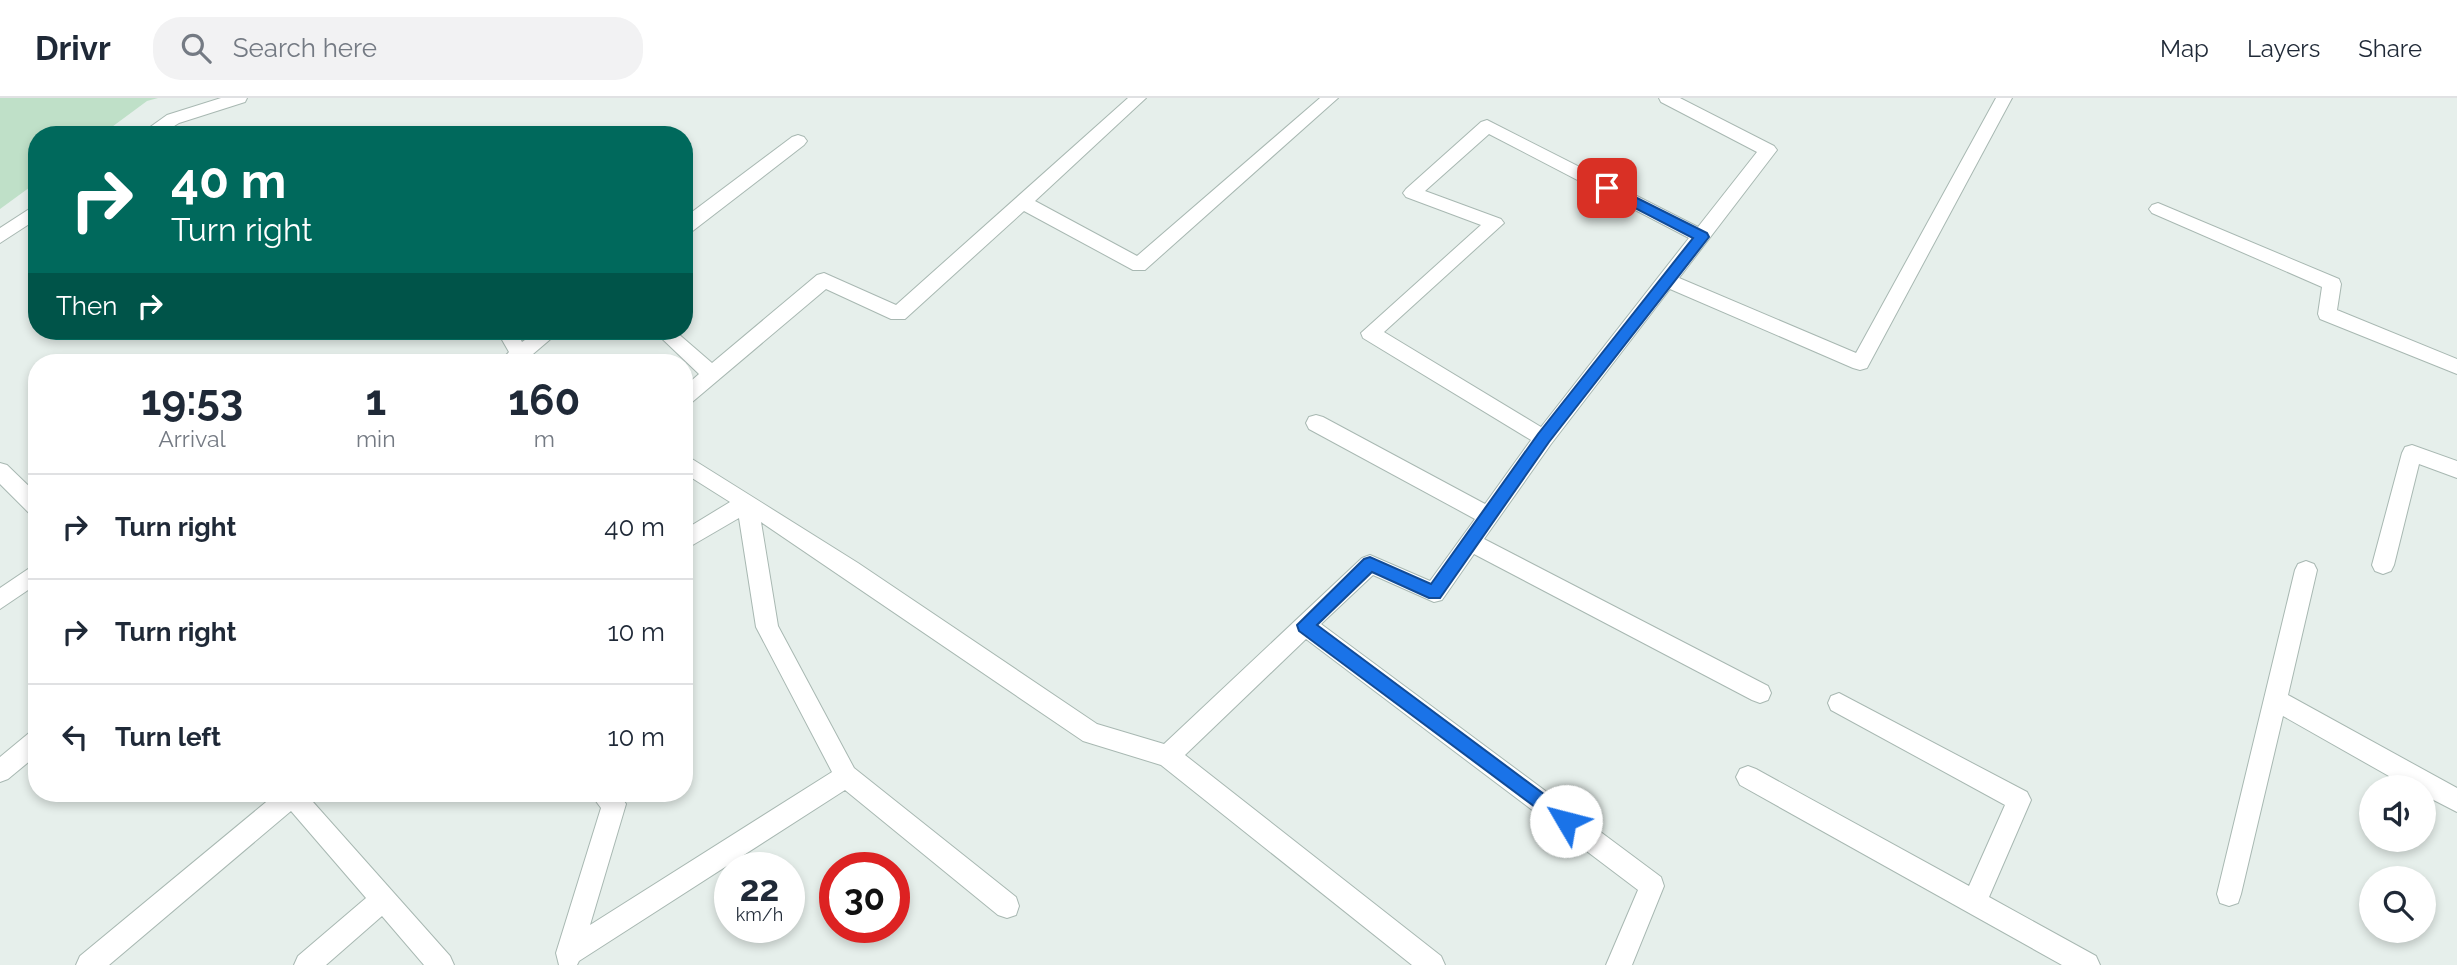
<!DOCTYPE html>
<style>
body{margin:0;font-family:Raleway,sans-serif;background:#f2f2f3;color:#1f2937;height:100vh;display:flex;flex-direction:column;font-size:26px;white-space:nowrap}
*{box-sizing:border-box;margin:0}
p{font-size:23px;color:#747a83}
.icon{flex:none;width:38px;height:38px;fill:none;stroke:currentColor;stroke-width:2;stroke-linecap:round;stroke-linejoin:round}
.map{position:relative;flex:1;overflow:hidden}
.sheet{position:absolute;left:28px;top:256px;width:665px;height:448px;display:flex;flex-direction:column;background:#fff;border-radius:28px;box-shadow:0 4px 10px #0003}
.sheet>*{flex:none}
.guide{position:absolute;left:28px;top:28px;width:665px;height:214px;border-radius:28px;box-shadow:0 4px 10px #0003;background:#00695c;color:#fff;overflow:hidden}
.fabs{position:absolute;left:2359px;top:677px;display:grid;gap:14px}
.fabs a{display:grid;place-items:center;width:77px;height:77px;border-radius:50%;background:#fff;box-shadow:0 4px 10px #0003;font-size:35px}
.speed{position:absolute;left:714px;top:754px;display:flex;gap:14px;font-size:35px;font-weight:700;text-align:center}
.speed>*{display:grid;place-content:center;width:91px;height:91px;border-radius:50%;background:#fff;box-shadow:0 4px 10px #0003;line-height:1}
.speed small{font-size:18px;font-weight:400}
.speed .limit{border:10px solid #d22;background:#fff;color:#111}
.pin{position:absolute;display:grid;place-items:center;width:60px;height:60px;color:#fff;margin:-30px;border-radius:14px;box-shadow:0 4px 10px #0006}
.me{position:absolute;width:77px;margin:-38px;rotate:307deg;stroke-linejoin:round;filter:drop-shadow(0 0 5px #0008)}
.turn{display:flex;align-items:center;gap:24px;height:147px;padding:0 28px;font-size:32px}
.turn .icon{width:91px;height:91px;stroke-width:2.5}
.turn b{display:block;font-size:49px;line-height:60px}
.then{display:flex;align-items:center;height:66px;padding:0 28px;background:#0003;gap:14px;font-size:26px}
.eta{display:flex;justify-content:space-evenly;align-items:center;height:119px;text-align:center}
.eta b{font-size:42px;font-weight:700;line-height:49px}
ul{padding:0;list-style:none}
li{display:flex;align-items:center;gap:21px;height:105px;padding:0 28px;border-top:2px solid #e0e1e3}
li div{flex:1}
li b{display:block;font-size:26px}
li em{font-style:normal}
header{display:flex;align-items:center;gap:42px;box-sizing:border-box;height:98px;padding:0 35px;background:#fff;border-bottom:2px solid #e0e1e3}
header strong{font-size:33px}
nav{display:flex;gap:38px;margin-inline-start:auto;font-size:24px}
.search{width:490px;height:63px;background:#f2f2f3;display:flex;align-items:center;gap:18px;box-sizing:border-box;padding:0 24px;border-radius:28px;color:#747a83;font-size:26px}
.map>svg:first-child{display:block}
.green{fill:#bfe0c8}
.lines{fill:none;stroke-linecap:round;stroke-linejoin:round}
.lane-casing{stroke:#a8b8b2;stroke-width:2}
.street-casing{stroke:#a8b8b2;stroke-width:2}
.lane{fill:#fff;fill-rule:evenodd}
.street{fill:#fff;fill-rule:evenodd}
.route{fill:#1a73e8;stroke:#114b97;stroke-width:2}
</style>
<header>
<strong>Drivr</strong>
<div class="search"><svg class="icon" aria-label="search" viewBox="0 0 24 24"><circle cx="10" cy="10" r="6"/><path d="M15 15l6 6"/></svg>Search here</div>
<nav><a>Map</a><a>Layers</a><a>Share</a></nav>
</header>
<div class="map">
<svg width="2457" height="867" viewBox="0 0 2457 867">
<rect width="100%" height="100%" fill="#e6efeb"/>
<!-- green -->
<path class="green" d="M0,0H158L147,3L101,37H37V84L0,111Z"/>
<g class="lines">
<!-- lane casing -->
<g class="lane-casing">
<path id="lane" d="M221,0H247L245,4L179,25L160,37H139L167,17Z
M37,106V121L0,145V130Z"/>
</g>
<!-- street casing -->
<g class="street-casing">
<path id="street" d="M1128,0H1146L1035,103L1137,158L1320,0H1338L1145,172H1133L1024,113L905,221H891L826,191L691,305L684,308V289L699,276L654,233H675L712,265L817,177L824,175L896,207Z
M1659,0H1680L1774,48L1777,52L1679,180L1856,255L1996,0H2012L1867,270L1860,272L1853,270L1670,191L1551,346L1484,441L1768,588L1771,595L1768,602L1760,605L1752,602L1474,456L1442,502L1434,504L1373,477L1321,526L1661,779L1664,788L1632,867H1606L1638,792L1306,541L1185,657L1441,858L1445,867H1412L1161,667L1083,643L761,424L778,528L854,670L1016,799L1019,808L1016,817L1007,820L998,817L845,692L579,863L577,867H559L556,855L601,710L590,695H619L626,706L590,827L832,674L756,529L739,420L684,452V432L730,404L684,375V356L858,465L1097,626L1164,646L1362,460L1370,457L1430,483L1475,421L1309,331L1306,325L1309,319L1316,317L1323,319L1485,406L1531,342L1363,240L1361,235L1481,127L1406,99L1403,95L1406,91L1481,24L1487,22L1698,129L1757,54L1661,4ZM1489,36L1689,140L1541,329L1384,234L1504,125L1501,121L1425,93Z
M798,37L804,39L807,43L804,47L690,135L684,136V120L792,39Z
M2158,105L2339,181L2341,186L2337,212L2457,261V276L2320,221L2318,216L2322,189L2152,115L2149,111L2152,107Z
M497,233H516L522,244L538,233H560L533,256L538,264H500L509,254Z
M2412,347L2457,363V380L2419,366L2394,467L2391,473L2383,476L2375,473L2372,467L2402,355L2405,349Z
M0,365L7,367L37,396V419L30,416L0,386Z
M2306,463L2314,466L2317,472L2288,597L2457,690V714L2424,697V690H2410L2283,618L2241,796L2238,805L2229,808L2220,805L2217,796L2295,472L2298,466Z
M37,465V486L0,511V490Z
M1839,595L2027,694L2031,702L1989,799L2096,858L2100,867H2062L1740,687L1736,679L1740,671L1748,668L1756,671L1969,788L2005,707L1831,612L1828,605L1831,598Z
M37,632V657L8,681L0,684V659L29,635Z
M277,695H305L450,858L454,867H424L382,818L326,867H294L298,858L366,800L291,713L109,867H76L80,858Z"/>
</g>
<!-- lane -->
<use href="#lane" class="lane"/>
<!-- street -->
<use href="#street" class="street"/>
</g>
<!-- route -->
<path class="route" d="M1607,85L1707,135L1709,139L1549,344L1440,500H1429L1372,474L1317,527L1572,717L1575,723L1572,729L1566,732L1299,533L1297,527L1364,461L1370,459L1431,486L1538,336L1693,140L1602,93V86Z"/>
</svg>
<div class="fabs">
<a><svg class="icon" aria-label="sound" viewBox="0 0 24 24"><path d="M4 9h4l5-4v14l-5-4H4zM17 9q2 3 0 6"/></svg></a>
<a><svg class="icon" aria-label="search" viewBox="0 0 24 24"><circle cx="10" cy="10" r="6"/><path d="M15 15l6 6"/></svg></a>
</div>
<div class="speed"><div>22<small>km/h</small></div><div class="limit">30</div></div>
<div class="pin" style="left:1607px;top:90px;background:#d93025"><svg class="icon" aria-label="arrive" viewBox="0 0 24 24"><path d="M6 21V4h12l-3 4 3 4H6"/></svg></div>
<svg class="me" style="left:1566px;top:723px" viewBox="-20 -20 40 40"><circle r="19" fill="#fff"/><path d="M0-13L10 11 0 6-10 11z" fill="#1a73e8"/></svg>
<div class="guide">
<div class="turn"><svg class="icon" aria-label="right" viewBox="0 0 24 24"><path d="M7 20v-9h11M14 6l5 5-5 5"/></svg><div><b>40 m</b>Turn right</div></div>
<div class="then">Then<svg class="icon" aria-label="right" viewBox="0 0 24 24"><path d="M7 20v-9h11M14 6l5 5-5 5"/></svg></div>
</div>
<section class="sheet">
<div class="eta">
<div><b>19:53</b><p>Arrival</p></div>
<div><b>1</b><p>min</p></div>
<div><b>160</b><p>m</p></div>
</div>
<ul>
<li><svg class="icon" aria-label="right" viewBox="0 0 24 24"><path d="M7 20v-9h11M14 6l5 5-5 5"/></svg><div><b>Turn right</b></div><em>40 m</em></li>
<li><svg class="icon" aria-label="right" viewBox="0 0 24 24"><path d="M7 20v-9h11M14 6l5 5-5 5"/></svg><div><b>Turn right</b></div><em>10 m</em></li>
<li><svg class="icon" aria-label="left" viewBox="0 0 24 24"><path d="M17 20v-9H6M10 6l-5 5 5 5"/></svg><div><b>Turn left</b></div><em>10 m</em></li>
</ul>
</section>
</div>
